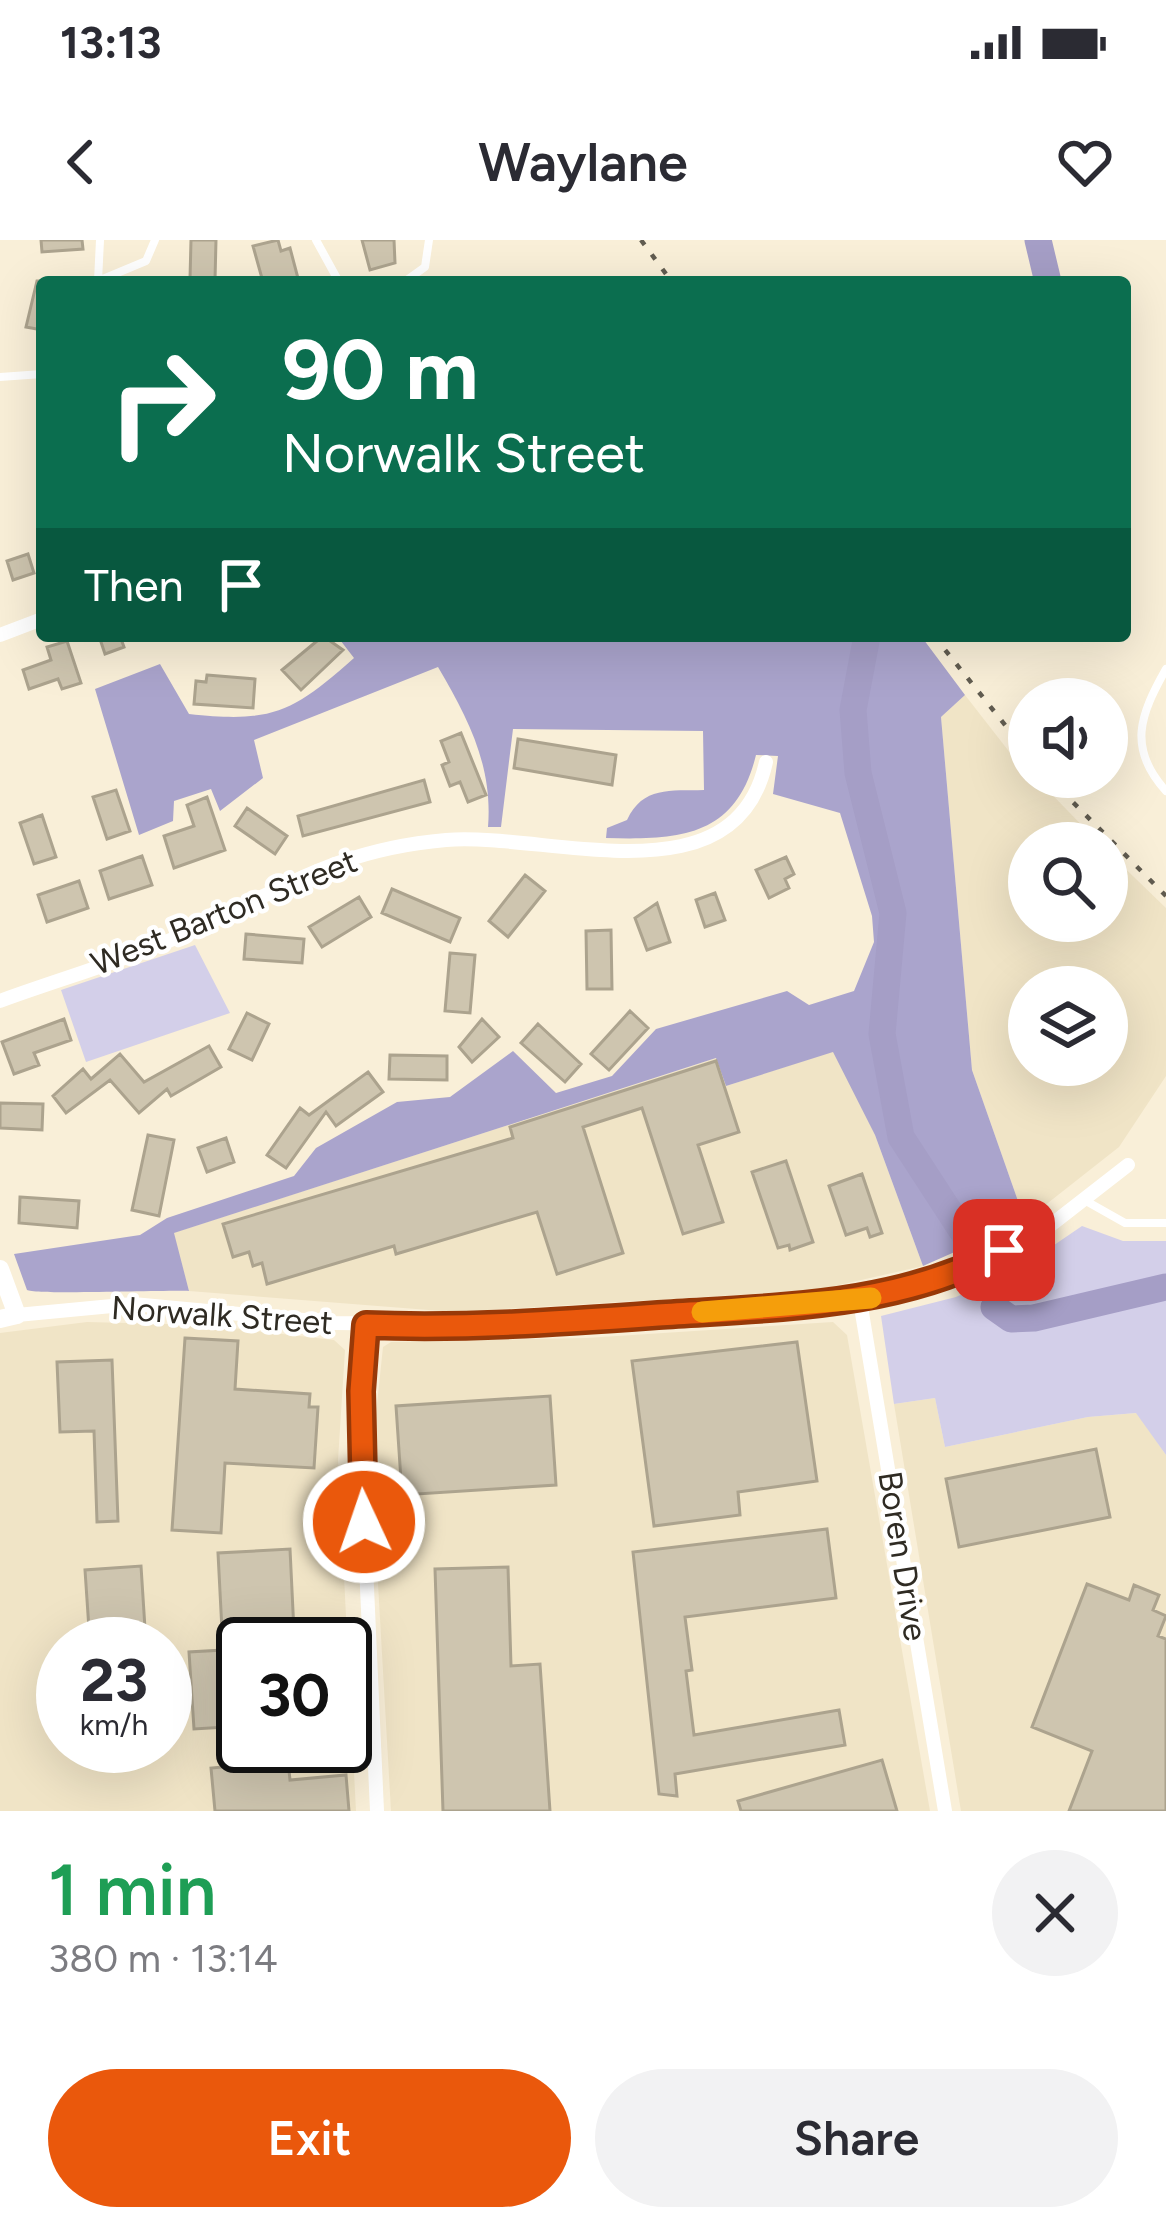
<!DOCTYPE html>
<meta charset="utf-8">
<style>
body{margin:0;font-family:Figtree,sans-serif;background:#f2f2f3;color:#2b2b33;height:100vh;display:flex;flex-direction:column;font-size:45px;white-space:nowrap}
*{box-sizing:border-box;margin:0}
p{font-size:39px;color:#7c7c81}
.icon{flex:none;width:66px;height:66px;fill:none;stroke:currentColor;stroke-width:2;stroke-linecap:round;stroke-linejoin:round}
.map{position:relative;height:1571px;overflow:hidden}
.sheet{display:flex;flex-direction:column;background:#fff;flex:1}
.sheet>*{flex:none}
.hud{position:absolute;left:36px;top:36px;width:1095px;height:366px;border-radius:12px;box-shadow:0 12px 48px #0002;background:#0b6e4f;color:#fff;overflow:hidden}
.buttons{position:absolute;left:1008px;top:438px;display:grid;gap:24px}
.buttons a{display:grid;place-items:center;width:120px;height:120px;border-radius:50%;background:#fff;box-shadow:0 12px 48px #0002;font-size:60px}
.speed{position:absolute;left:36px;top:1377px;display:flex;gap:24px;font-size:60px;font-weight:700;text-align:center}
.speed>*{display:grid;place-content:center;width:156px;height:156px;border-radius:50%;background:#fff;box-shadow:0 12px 48px #0002;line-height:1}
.speed small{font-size:30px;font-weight:400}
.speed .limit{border:6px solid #111;border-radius:18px;background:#fff;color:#111}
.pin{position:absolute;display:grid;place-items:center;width:102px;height:102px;color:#fff;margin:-51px;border-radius:24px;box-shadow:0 6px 18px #0006}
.me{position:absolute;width:132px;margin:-66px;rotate:357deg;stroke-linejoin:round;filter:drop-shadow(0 0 9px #0008)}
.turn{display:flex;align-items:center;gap:42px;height:252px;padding:0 48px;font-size:54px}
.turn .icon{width:156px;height:156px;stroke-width:2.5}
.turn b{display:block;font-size:84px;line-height:102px}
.then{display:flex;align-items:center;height:114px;padding:0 48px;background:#0003;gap:24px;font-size:45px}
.round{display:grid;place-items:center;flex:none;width:126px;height:126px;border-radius:63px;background:#f2f2f3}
.overview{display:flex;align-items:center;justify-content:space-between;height:204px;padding:0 48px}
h1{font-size:72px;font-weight:600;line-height:90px;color:#1e9e55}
.cta{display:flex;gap:24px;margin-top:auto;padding:24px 48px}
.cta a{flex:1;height:138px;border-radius:72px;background:#ea580c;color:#fff;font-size:48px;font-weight:600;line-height:138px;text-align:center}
.cta a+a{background:#f2f2f3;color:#2b2b33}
.status{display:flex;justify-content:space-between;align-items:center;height:84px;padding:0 60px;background:#fff;direction:ltr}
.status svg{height:33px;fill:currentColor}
header{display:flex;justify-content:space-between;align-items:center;height:156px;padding:0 48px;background:#fff;font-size:54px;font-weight:600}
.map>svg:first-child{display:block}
.built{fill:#f0e4c6;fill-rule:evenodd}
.green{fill:#d3cfe9}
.forest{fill:#aaa4cc}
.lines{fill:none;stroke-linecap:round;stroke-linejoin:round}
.river{stroke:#a59ec6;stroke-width:27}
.building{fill:#cec5af;stroke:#aca38e;stroke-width:3}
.service{stroke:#fff;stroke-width:8}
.minor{stroke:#fff;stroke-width:14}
.tertiary{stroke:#fff;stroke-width:18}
.rail{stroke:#615c50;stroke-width:4.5;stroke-dasharray:6 12;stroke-linecap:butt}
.route-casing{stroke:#983908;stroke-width:30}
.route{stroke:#ea580c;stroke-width:21}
.slow{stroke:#f59e0b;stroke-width:21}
.labels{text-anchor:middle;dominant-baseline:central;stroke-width:9;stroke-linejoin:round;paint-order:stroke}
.street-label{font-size:33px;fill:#2f2b23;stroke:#fff}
</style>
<div class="status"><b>13:13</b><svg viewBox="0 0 49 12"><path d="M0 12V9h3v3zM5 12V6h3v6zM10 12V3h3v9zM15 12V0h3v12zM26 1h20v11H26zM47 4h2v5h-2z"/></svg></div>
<header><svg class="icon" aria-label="back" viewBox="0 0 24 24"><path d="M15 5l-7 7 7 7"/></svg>Waylane<svg class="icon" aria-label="heart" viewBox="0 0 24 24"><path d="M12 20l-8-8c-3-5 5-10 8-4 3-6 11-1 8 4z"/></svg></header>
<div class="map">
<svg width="1166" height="1571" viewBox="0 0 1166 1571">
<rect width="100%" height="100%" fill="#f9efd8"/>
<!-- built -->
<path class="built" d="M965,455L1029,537H1035L1099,603H1029V681H1107V611L1166,668V836L1119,907L1025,981L972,830L941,477ZM1029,747H1107V825H1029Z
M834,811L875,895L923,1026L817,1050L454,1072L189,1051L173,993L717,818L726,846Z
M87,1082L206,1085L334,1100L345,1110L338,1220L356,1571H0V1093ZM63,1404H165V1506H63ZM243,1404H345V1506H243Z
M833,1082L847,1095L930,1571H391L371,1221L383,1107L391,1102L586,1098Z
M935,1158L945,1207L1088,1177L1137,1173L1166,1215V1571H961L894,1164Z"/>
<!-- green -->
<path class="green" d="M195,705L230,773L86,822L61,750Z
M1082,986L1123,1001H1166V1215L1136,1173L1088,1177L945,1207L935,1158L894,1164L881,1076L956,1057L1019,1029Z"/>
<!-- forest -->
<path class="forest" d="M337,396H921L965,455L941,477L972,830L1025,981L923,1026L875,895L833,812L726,846L716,818L174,993L189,1051C164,1050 36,1055 27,1050L14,1014L140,995L167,978L294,936L316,908L397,862L450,857L513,811L556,853L612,836L656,789L787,751L809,765L854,751L874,702L872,676L840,573L773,554L778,516L756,515C736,597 680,600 606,598L607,588L627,580C643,546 670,551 704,550L703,491L513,489L501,587H488C493,526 468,478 438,427L254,500L263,538L220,571L211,549L174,561L173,581L139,595L95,449L160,424L189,474C272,483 292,473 354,418Z"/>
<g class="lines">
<!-- river -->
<path class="river" d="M1038,0L1048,42
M867,396L853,470L858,533L893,673L882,794L901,897L966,997
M994,1067L1011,1079L1034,1078L1166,1047"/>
</g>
<!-- building -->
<path class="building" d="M41,0H82L83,9L42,12Z
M191,0H216L215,40L190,39Z
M278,0L281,11L290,8L299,42H263L253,6Z
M362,0H394L395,23L370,30Z
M37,41H42V90L26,87Z
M28,314L34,333L13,340L7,321Z
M99,396H120L124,407L105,414Z
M323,396L343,410L301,450L282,430Z
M67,401L81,443L62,449L58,439L29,449L23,430L51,420L47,407Z
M207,435L255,439L253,468L194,464L196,441L206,442Z
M461,493L486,555L468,562L460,542L450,546L442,525L449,522L441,501Z
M518,499L616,515L612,545L514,528Z
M424,540L430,562L303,596L298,576Z
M116,550L130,591L107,599L93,557Z
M207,557L225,610L174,628L164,596L194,586L187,565Z
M247,568L287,596L275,614L235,586Z
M42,575L56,617L34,624L20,583Z
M142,616L152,645L109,659L100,631Z
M786,617L794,634L785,639L789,648L769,658L756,630Z
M525,635L545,651L508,697L489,681Z
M79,641L88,668L47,682L38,655Z
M392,649L460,678L450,702L382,673Z
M715,653L725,680L705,687L696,660Z
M359,657L371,677L322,707L309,687Z
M657,663L670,702L647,710L635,678Z
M611,690L612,749H587L586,691Z
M246,694L304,699L302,723L244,719Z
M450,713L475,715L470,773L445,771Z
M630,771L648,788L609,830L591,814Z
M247,773L269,784L252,820L229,809Z
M64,779L71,800L34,813L39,825L14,834L2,802Z
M482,779L499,797L472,822L459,807Z
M538,784L581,824L565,842L521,803Z
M209,806L221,827L171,856L167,849L139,873L110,840L66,873L53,856L83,829L91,839L120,814L144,842Z
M390,815L447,816V840L389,839Z
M716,821L739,892L698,905L723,982L683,994L642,868L583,887L623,1013L557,1034L537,972L396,1014L394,1006L267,1044L262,1023L253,1026L249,1012L233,1017L223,984L513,898L510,887Z
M368,832L383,852L336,886L326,872L286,928L267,915L300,868L309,875Z
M0,863L43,864L42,890L0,888Z
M148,895L174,900L159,976L132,970Z
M226,898L234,922L207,932L198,908Z
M786,921L813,1002L790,1010L789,1005L778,1008L752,932Z
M862,934L882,993L870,997L867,988L846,995L829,946Z
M20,957L79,961L77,988L19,983Z
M185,1098L238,1101L235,1149L310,1154L309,1167H318L314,1228L225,1223L221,1293L172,1290Z
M797,1102L817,1241L738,1252L740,1275L654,1286L632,1121Z
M112,1120L118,1281L97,1282L94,1191L60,1192L57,1122Z
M550,1156L556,1245L402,1255L396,1166Z
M1096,1209L1110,1277L959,1307L946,1239Z
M827,1289L836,1358L685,1377L692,1430L686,1431L694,1495L839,1470L845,1505L675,1534L677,1556L659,1554L633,1312Z
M290,1309L294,1392L243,1394V1486L194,1489L189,1412L223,1410L218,1313Z
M141,1326L146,1404H90L85,1330Z
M508,1327L511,1426L540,1424L550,1571H443L435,1329Z
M1087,1344L1129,1360L1134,1345L1159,1355L1153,1370L1166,1376L1158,1396L1166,1399V1571H1069L1092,1511L1032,1487Z
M882,1520L897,1571H741L738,1561Z
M288,1521L290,1540L346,1535L349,1571H215L211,1528Z"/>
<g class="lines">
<!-- service -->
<path class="service" d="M316,0L339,42
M98,41L146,21L155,0
M98,41L100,0
M404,42L425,27L429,0
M0,137L42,134
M1166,429C1140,475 1127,508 1166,551
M1086,961L1125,983H1166"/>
<!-- minor -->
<path class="minor" d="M0,395L42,379
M0,761C57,740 117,723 173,699C274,656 328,610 446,600C550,592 735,663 766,522
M860,1061L945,1571
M17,1075L133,1064L335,1083L513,1085L860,1061L977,1025L1047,988L1128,925
M366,1085L361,1213L377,1571"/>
<!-- tertiary -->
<path class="tertiary" d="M0,1029L17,1075L0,1079"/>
<!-- rail -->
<path class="rail" d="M641,0L672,42
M934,396L1029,515
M1048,537L1166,656"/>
</g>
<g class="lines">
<!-- route casing -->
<g class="route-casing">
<path id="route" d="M364,1282L361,1151L366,1085C463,1089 561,1082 658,1075C777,1067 896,1068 1004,1010"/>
</g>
<!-- route -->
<use href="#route" class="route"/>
<!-- slow -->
<path class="slow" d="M702,1072L871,1058"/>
</g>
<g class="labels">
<!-- street labels -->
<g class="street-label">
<text transform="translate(224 672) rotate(-22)">West Barton Street</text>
<text transform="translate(222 1075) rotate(4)">Norwalk Street</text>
<text transform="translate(903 1316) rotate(81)">Boren Drive</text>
</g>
</g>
</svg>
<div class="buttons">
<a><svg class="icon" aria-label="sound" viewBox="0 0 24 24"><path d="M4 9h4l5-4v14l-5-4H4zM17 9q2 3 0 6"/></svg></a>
<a><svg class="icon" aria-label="search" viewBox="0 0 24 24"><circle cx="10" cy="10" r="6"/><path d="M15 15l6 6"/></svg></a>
<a><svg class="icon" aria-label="layers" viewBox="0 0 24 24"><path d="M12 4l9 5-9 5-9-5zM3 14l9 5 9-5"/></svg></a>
</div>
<div class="speed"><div>23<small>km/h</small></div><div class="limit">30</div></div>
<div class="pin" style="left:1004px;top:1010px;background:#d93025"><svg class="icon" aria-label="arrive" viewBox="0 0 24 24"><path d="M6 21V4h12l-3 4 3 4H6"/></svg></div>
<svg class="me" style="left:364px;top:1282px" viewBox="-20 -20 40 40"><circle r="17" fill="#ea580c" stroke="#fff" stroke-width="3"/><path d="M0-11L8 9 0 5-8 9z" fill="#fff"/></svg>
<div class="hud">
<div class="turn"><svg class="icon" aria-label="right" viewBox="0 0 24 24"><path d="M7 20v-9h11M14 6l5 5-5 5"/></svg><div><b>90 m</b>Norwalk Street</div></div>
<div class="then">Then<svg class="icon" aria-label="arrive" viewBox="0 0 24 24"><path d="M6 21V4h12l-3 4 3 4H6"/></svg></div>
</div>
</div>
<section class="sheet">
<div class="overview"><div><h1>1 min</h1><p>380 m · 13:14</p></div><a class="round"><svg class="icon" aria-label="close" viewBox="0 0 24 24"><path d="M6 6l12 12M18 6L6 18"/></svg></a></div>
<div class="cta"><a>Exit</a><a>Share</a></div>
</section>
